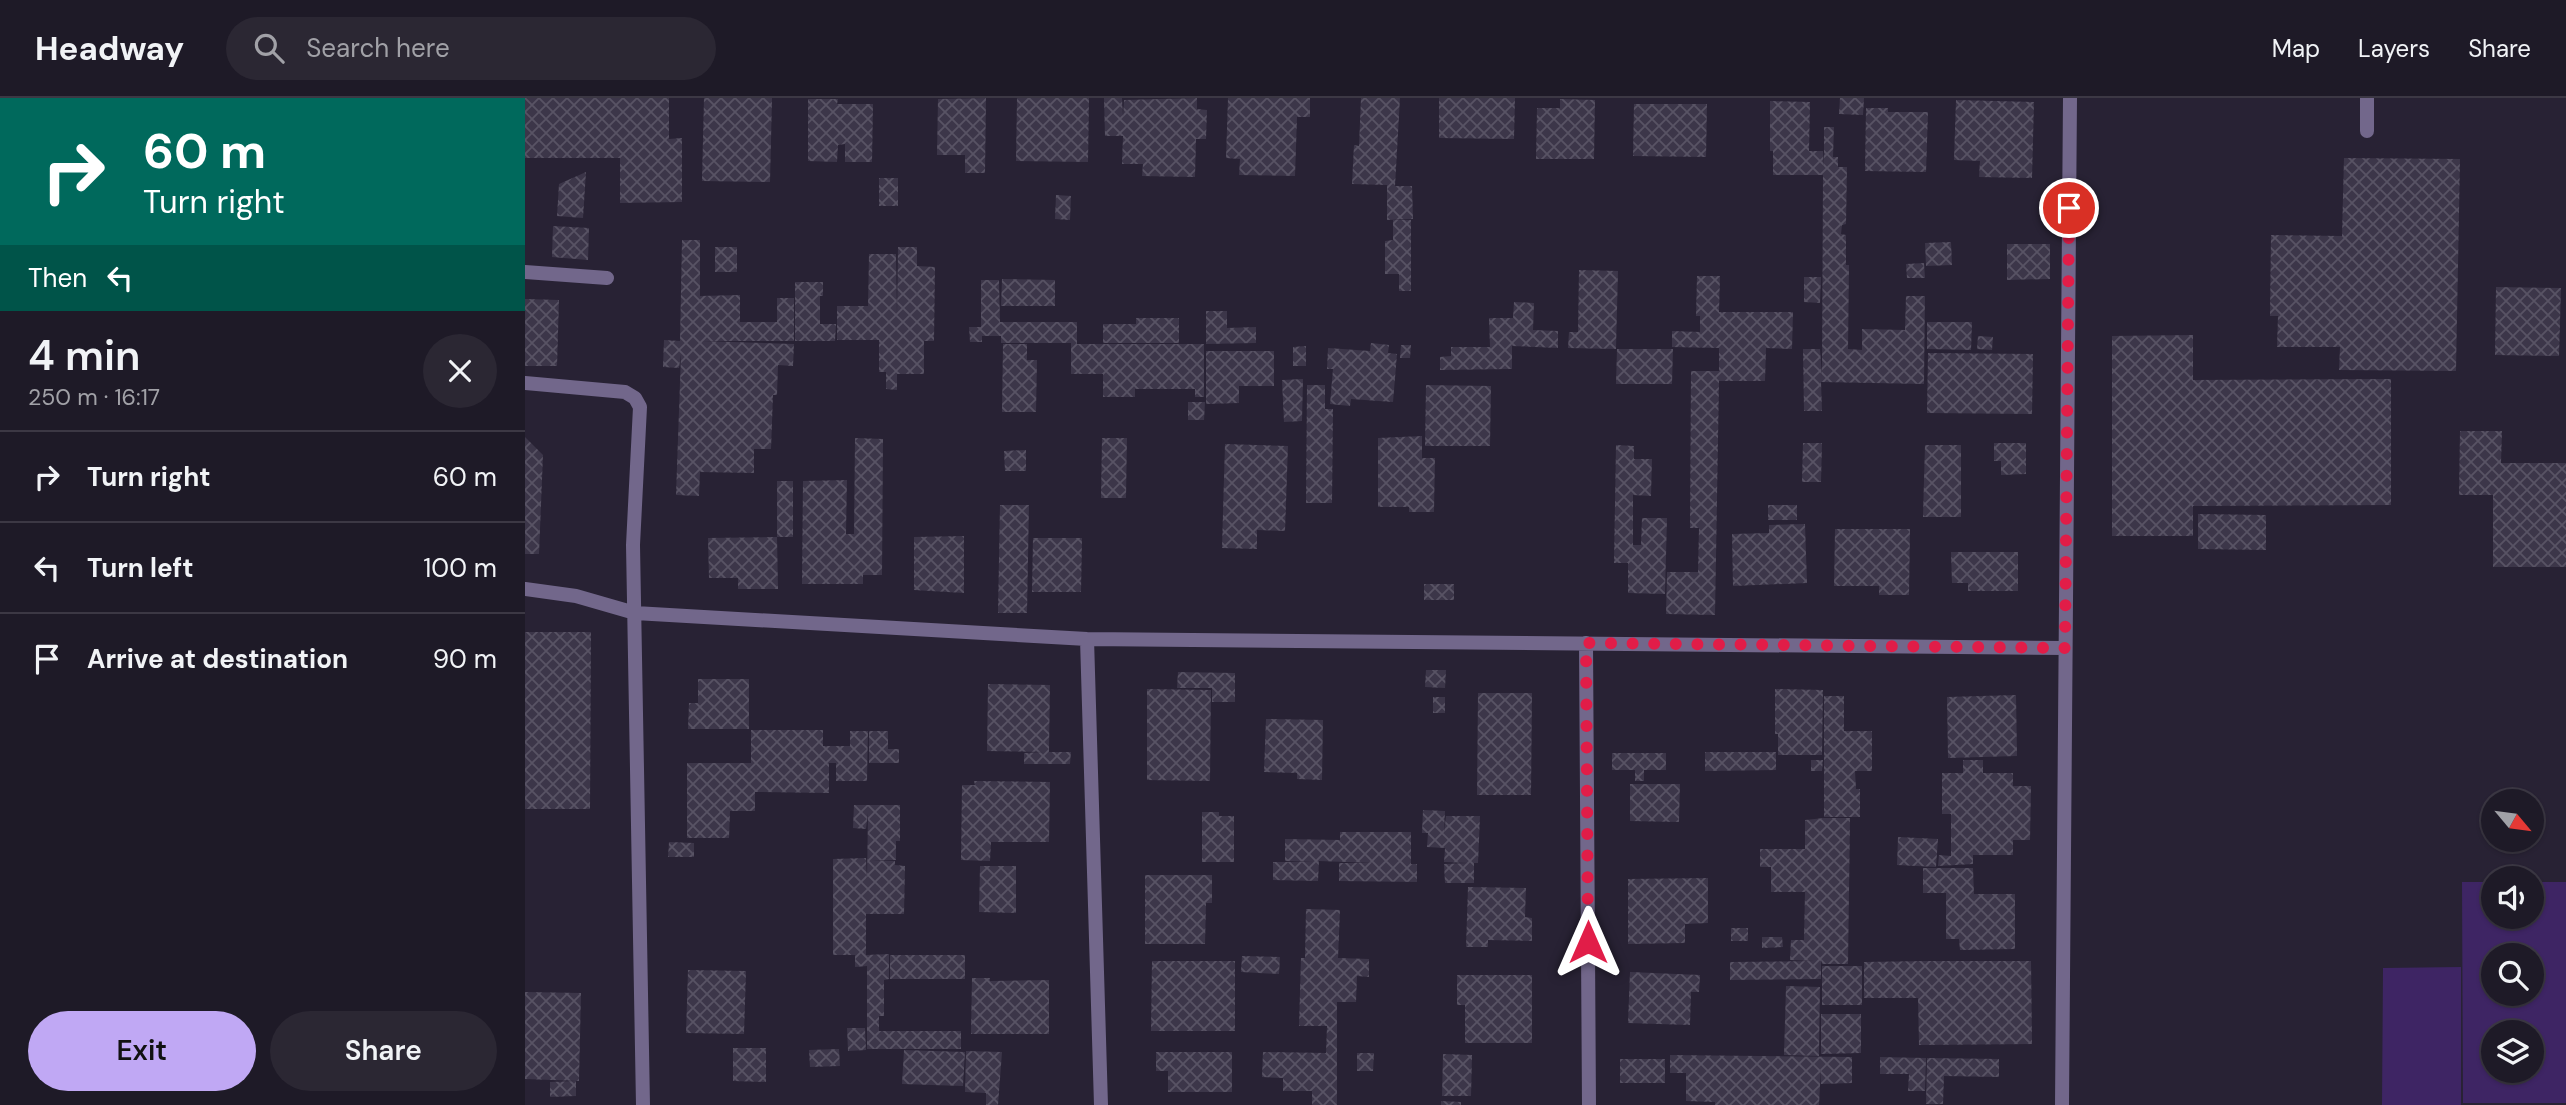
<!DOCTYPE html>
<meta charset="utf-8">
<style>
body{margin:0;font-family:"DM Sans",sans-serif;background:#2b2733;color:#f1f3f6;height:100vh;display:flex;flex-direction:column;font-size:26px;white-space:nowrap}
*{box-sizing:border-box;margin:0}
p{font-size:23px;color:#a1a1a7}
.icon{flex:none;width:38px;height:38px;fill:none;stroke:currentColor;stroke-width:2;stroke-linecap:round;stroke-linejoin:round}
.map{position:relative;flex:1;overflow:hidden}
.sheet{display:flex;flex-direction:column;background:#1e1a27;width:525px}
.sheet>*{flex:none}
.banner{background:#00695c;color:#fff;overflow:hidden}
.needle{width:46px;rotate:119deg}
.fabs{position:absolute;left:1956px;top:691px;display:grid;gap:14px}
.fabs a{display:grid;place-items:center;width:63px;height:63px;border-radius:50%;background:#1e1a27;box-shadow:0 2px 5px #0004,0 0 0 2px #3c3844;font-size:35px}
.pin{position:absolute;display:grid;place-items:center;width:60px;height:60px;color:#fff;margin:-30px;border:4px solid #fff;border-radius:50%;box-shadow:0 2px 7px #0007}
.me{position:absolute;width:77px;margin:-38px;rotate:0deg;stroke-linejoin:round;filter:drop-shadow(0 0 5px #0008)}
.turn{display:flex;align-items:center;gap:24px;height:147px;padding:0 28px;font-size:32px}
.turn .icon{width:91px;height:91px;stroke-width:2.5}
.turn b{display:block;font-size:49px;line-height:60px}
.then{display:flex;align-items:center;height:66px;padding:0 28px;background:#0003;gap:14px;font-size:26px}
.round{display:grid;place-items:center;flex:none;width:74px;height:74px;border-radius:37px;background:#2b2733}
.headline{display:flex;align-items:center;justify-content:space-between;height:119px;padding:0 28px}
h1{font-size:42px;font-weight:600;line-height:52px}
.button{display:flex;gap:14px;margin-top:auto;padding:14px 28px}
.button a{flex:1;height:80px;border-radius:42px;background:#c0a8f4;color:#111;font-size:28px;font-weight:600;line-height:80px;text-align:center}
.button a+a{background:#2b2733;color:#f1f3f6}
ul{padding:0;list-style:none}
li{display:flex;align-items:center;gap:21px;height:91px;padding:0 28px;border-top:2px solid #3c3844}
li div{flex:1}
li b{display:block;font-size:26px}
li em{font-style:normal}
header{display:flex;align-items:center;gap:42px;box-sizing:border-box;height:98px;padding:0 35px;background:#1e1a27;border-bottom:2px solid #3c3844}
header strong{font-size:33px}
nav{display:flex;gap:38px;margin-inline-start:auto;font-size:24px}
.search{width:490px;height:63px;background:#2b2733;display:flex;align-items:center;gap:18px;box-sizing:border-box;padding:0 24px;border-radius:38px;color:#a1a1a7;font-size:26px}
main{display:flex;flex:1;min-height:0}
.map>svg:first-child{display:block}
.pitch{fill:#3e2564;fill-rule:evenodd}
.building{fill:url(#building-cross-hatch)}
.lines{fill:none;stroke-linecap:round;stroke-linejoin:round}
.service{stroke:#72678b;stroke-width:14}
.minor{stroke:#72678b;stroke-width:14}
.route{stroke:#e11d48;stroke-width:12;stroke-dasharray:0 21.6}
</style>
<header>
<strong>Headway</strong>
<div class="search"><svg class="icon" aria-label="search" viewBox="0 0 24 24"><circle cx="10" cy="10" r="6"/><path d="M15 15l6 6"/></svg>Search here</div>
<nav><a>Map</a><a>Layers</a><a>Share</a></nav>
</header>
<main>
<section class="sheet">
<div class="banner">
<div class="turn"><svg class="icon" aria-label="right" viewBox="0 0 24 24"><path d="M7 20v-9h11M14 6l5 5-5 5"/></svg><div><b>60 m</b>Turn right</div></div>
<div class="then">Then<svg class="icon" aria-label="left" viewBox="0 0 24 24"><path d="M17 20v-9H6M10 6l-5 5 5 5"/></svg></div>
</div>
<div class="headline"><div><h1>4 min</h1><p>250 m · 16:17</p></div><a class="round"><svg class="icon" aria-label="close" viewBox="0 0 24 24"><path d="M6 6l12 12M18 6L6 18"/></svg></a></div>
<ul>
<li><svg class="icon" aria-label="right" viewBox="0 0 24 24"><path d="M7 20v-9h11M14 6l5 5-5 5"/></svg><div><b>Turn right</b></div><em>60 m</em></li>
<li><svg class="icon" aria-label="left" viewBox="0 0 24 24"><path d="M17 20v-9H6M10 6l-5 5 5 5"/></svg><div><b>Turn left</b></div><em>100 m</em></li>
<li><svg class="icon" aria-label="arrive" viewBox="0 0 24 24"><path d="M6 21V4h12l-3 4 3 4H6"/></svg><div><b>Arrive at destination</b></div><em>90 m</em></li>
</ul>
<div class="button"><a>Exit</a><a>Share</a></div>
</section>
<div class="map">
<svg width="2041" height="1007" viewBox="0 0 2041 1007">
<defs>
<pattern id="building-cross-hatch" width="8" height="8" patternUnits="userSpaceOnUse" patternTransform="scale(1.75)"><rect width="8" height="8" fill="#3c3649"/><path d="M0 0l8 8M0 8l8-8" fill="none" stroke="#585364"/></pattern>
</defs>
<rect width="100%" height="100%" fill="#282234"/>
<!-- pitch -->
<path class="pitch" d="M1937,784H1969V819H2007V784H2041V1005H1938ZM1969,858H2007V896H1969ZM1969,934H2007V973H1969Z
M1936,869V1007H1857L1858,870Z"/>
<!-- building -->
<path class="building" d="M0,0H144V41L157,40V104L95,105V60H0Z
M179,0H247L245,84L177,83Z
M461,0L460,75H440V57H412L413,1Z
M492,0H564L563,64L491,63Z
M579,0H597L598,19L599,2L672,0V11L682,12L681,41H671L670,79L617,78L618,66H597L598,38H580Z
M703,0H785V19H772L770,78L714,77L715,61L701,60Z
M836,0H875L870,88H887L888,121L862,122V87L827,86L829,47L834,48Z
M914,0H990L989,41L914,40Z
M1315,0H1339L1338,17L1314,16Z
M283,1H313L312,6H348L347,64H320V46L313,47L312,64L283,63Z
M1035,1L1070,2L1069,61H1011L1012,10H1035Z
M1431,2L1509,4L1507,80L1454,79L1455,63L1429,62Z
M1245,3L1285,4L1284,53H1298L1299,69V29H1309L1308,59H1313V69H1322L1321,126L1317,127L1316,136L1321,137V167H1324L1323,251L1337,252V231L1380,232L1381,198H1400L1399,286L1296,284L1297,313H1279L1278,251H1295L1297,278L1298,77H1248V53H1245Z
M1109,6H1182L1181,59L1108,58Z
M1341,10H1363V14H1403L1401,74L1340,73Z
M1819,60L1935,61L1931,273L1814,272L1815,249H1752L1753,218H1745L1746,137L1817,138Z
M61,74L58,120L32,118L34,86Z
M354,80H373V108H354Z
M531,97L546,98L545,122L530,121Z
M868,122H886V193H874V176H860V143L868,142Z
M28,128L64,130L63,162L27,159Z
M157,142H175V198L215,197V224H252V200H269V243H176L269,246L268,268L253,267L252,297H248L246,351H229V375L175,374L174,398L151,397L156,256L154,270L138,269L139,242L155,243Z
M1426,144L1427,167L1401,168L1400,145Z
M1482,146H1525V181L1482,182Z
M190,149H212V174H190Z
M373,149H392V168L410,169L409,243H399V276H372V292L361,291V274H354V242H312V208H343L344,156H371L372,218Z
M1399,165L1400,180H1382L1381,166Z
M1054,172L1093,173L1091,251L1043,250L1044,234H1053Z
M1172,178H1195L1194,214H1268L1267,251L1241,250L1240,283H1194L1190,517L1141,516L1142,474H1173L1174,430H1165L1166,273H1194V250L1147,249V233L1175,234V218H1171Z
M1279,179H1296L1295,205L1279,204Z
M477,181L530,182V208H476Z
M456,182H474L475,224H552V246H679V299H670V291H610V299H578V276H546V245H476V238H457V244H445L444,229H456Z
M270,184H298V198H295V226H311L310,243H270Z
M1971,189L2036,190L2034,258L1970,257Z
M0,201L34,202L32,268H0Z
M989,204L1009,205L1008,232L1033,233V250L987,248V271L915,272V259L926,258V249H965L964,220H988Z
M681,213H702V230L731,229V245L681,246Z
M611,220H654V245H578V226H611Z
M1402,224H1447L1446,252L1402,251Z
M1668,237V282L1866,281V407L1668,408V438H1587V238Z
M1453,238L1468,239L1467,252L1452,251Z
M846,245L864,247L863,255L872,256L868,304L826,301L825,308L805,306L808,271H802L803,250L845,253Z
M478,246H502V262H512L511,314H477Z
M876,247H886L885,260H875Z
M781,248V268H768V249Z
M1092,251H1148L1147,286H1091Z
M681,253H749V288H714V305L681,306Z
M1403,255L1508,256L1507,316L1402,315Z
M778,281L777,323L759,324L757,282Z
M782,287H800V311H808L807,405H781Z
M901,287L966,288L965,348H900Z
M663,304H680L679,322H663Z
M1935,333H1977L1976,365H2041V469H1968V397H1934Z
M897,338V360H910L909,414H884V409H853V340Z
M0,339L18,357L14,456H0Z
M330,340L358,341L357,477H338V486H277L278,383L322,382L321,436H329Z
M577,340H602L601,400H576Z
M1278,345H1297L1296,384H1277Z
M1469,345H1501V376L1476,377V363H1469Z
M700,346L763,348L760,433L732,432V451L697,450Z
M1091,347L1109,348V361H1127L1126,398L1108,397V447H1116L1117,420H1142L1140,496L1103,495V465H1089Z
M1400,347H1436V419H1398Z
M501,352V373H480L479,353Z
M252,383H268V439H252Z
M475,407H504L502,515H473Z
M1243,407H1272V422H1243Z
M1673,416L1741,417V452L1673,451Z
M1280,426L1282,485L1208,488L1207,436L1244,435V427Z
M1310,431H1385L1384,497H1354V488H1309Z
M439,438V495L389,492V439Z
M252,439L253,491H213V480H184L183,440Z
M508,440H557L556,494H507Z
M1426,454H1493V493H1443V485H1427Z
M899,486H929V502H899Z
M0,534H66L65,711H0Z
M901,572H921L920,590L900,589Z
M653,574L710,575V604H687V590H652Z
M173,581H224V631H163L164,605H173Z
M463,586L525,587L524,654H546L545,666H499V655L519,654L462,653Z
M622,591L686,592L685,683L622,682Z
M1250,591L1298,592L1297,657H1253V636H1250Z
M953,595H1007L1006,697H952Z
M1491,597L1492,658L1423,660L1422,599Z
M1299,598H1319V633H1347V673H1330L1331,691H1335V719H1299Z
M908,599H920V615H908Z
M741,621L798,622L797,682L772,681V675L739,674Z
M226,632H298V648H325V633H343L342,683H311V665H304V695L230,694V713H205L204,740H162V665H226Z
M344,633H363V651H374V665H344Z
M1180,654H1251V672L1180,673Z
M1087,655H1141V672H1119V683H1110V672H1087Z
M1286,662H1298L1297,673H1286Z
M1438,662H1458V675H1488V688H1506L1505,742H1488V757H1448V766L1413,768L1414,757L1426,758V716H1417V675H1438Z
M449,683L525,684L524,744H466L465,763L436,762L437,687H450Z
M1105,686H1155L1154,724L1105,723Z
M329,707H375V743H371V762H346L370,763V767L380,768L379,816H341V857L364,856V881L359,882V918H354V933H436V951H342V868L330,869V857H308V761L341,760L342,782L343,715L341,731L328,730Z
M898,712L920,713L919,735L921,718H955L953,765H949V785H920L919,766L944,765L919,764L920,750L902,749L903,735H897Z
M677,714H694V718H709V764H677Z
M1299,720H1325L1323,866H1297L1296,862V881L1205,882V864L1290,863L1265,862L1266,842H1279L1280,794H1246V769H1235V751H1280V722Z
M815,734H886V766H892V784L814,783V765H849L794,763L793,783L748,782V764H789L760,763V741L815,742Z
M1373,739L1413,741L1411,769L1372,767Z
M144,744L169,745V759H143Z
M455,768H491V815L454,814Z
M1398,770H1448L1449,796H1490V851L1435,852L1434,841H1421V795H1398Z
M620,777H687V805H681L680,846H620Z
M1183,780V825L1160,826V845L1103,846V781Z
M943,789L1001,790L1000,819L1007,820V843L963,842V849H941Z
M781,811L815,812L813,860L844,861V879L832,878L831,904H812V1007H787V993H758V980L737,979L738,954L801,955L802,928H774L776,860H780Z
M1206,830H1223V843H1206Z
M1237,839H1257L1258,849L1237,850Z
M365,857H440V881H365Z
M717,858L755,859L754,876L716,874Z
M627,863H710V933H626Z
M1401,863H1506L1507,946L1394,947L1393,900H1339V864Z
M1297,868H1337V907H1297Z
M163,872L221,873L219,936L161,935Z
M1105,874L1175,877L1174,894H1166L1165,927L1103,925Z
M932,877H1007V945H940V907H932Z
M447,880H465V883L524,882V936H446Z
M1261,888L1295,889L1294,958L1259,957Z
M0,894L56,895L54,983L0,981Z
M1296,916H1336V955L1296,956Z
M322,930H340L341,952L323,953Z
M208,950H241V984L208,983Z
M314,951L315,968L285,969L284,952Z
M379,952L440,954L438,988L377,986Z
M441,953L477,954L473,1007H461V995L440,994Z
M631,954H707V994H643V973H631Z
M832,955H849L848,973H832Z
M918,956L947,957L946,998H917Z
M1145,957L1327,959V985L1296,986V970L1294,1007H1190V1004L1161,1003V975H1145Z
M1355,959L1401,960L1400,993H1383L1384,976H1355Z
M1402,960L1474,961V979L1419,978L1418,1006H1401Z
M1095,961H1140V985H1095Z
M51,983V998L25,999V984Z
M916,1003L936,1004V1007H916Z"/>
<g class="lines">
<!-- service -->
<path class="service" d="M1842,33V0
M0,174L82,180"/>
<!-- minor -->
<path class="minor" d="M0,285L100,294L110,300L115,309L108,447L118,1007
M0,491L51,498L110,515L562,541L1540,550
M562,541L576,1007
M1061,545L1064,1007
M1537,1007L1545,0"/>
</g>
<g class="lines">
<!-- route -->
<path class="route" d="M1063,844L1061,545L1540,550L1544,110"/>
</g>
</svg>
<div class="fabs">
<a><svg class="needle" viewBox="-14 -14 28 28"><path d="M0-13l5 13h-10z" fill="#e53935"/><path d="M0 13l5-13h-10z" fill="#a1a1a7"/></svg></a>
<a><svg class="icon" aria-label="sound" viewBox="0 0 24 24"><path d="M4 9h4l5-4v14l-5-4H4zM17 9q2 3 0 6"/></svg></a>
<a><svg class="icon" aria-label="search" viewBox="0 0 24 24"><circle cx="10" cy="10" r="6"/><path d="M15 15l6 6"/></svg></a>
<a><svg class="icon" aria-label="layers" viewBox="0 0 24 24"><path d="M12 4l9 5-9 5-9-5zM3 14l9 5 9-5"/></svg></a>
</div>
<div class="pin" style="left:1544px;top:110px;background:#d93025"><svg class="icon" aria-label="arrive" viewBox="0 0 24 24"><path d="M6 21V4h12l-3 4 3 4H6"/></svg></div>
<svg class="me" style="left:1063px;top:844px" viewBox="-20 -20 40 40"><path d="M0-17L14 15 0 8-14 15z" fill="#e11d48" stroke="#fff" stroke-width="4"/></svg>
</div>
</main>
